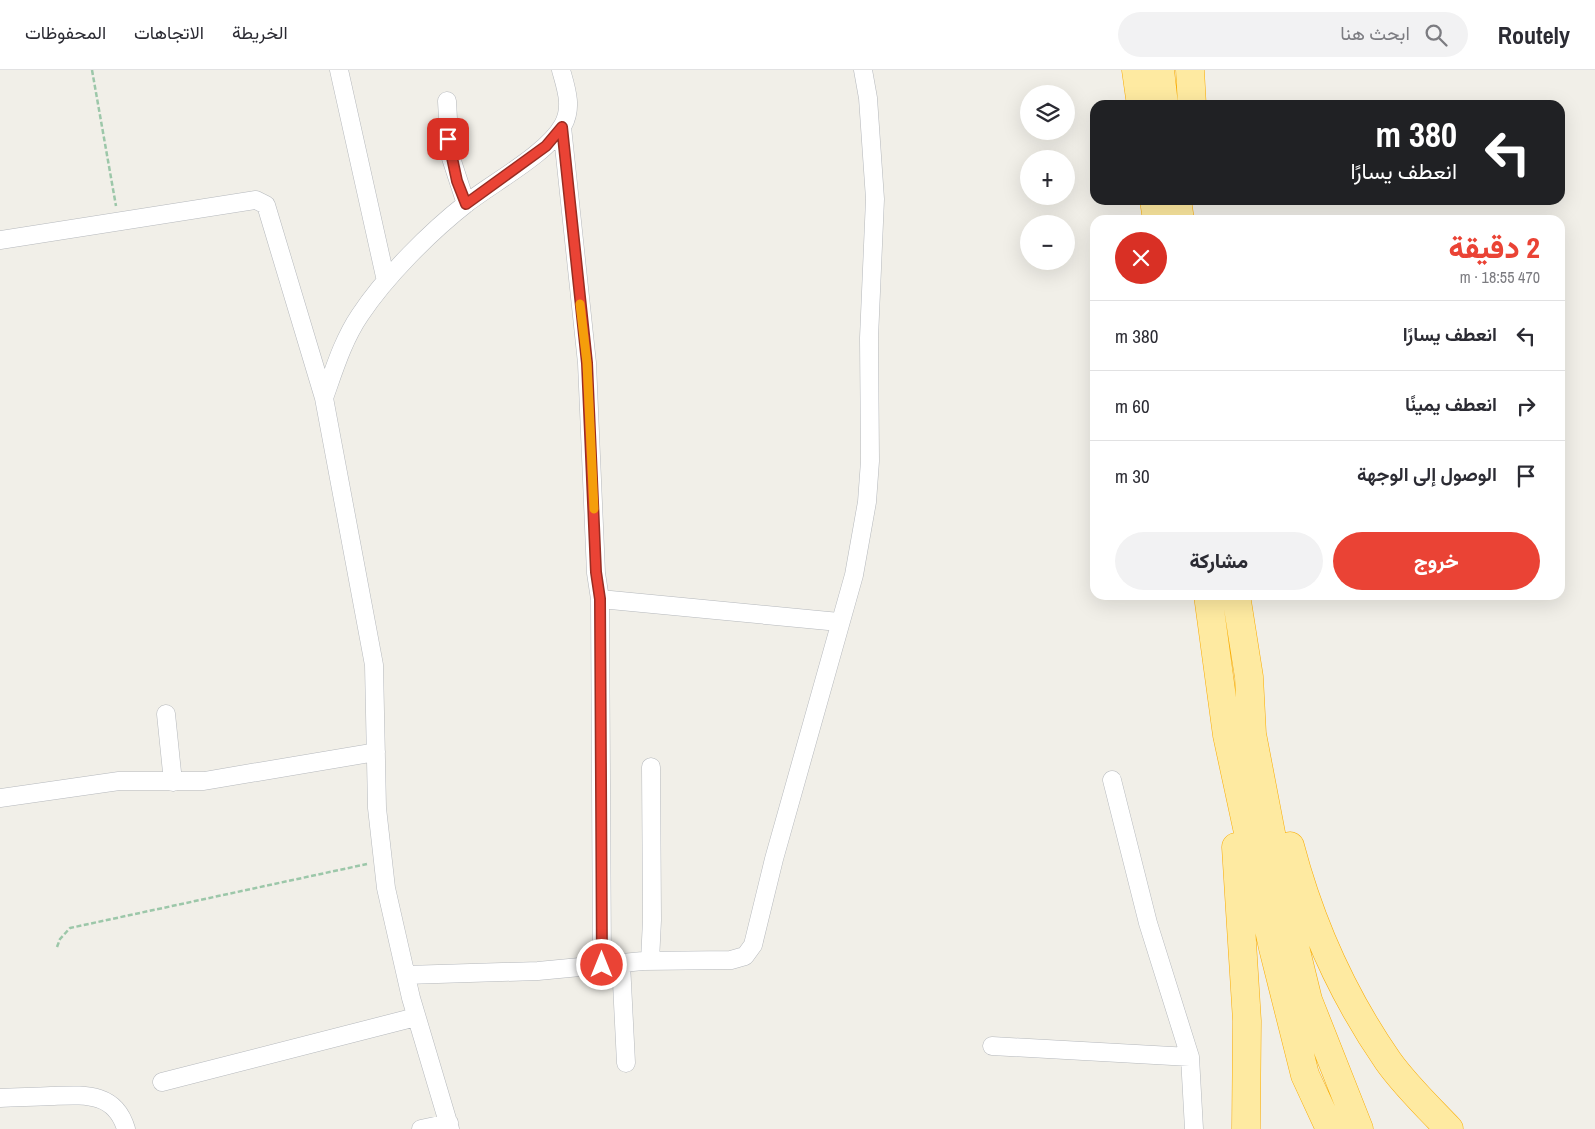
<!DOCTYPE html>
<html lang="ar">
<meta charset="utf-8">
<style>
body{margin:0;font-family:"Archivo Narrow",Vazirmatn,sans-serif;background:#f2f2f3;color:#2b2b33;direction:rtl;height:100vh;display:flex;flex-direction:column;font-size:19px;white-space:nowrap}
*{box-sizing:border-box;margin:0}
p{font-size:16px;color:#7c7c81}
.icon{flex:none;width:28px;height:28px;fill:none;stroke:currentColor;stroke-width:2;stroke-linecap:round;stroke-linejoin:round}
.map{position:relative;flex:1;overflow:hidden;direction:ltr}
.panel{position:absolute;left:1090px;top:145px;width:475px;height:385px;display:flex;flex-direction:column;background:#fff;border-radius:15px;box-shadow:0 5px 20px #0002;direction:rtl}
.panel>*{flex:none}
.guide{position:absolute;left:1090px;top:30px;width:475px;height:105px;border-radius:15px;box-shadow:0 5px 20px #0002;direction:rtl;background:#202124;color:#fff;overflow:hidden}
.buttons{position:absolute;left:1020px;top:15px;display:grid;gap:10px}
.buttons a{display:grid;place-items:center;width:55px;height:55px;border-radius:50%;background:#fff;box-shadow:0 5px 20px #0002;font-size:25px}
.pin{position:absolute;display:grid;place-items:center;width:42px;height:42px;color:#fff;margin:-21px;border-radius:10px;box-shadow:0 2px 8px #0006}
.me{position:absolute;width:55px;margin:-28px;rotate:0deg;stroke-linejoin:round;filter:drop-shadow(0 0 4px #0008)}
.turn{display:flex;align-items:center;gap:18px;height:105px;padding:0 25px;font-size:22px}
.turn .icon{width:65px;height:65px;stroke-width:2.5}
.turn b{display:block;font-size:35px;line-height:42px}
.round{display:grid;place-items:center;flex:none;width:52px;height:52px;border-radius:26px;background:#f2f2f3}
.head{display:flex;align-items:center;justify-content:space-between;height:85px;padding:0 25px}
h1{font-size:30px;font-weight:800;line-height:38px;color:#ea4335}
.primary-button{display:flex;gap:10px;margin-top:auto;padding:10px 25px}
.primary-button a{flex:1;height:58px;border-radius:30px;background:#ea4335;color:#fff;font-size:20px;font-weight:800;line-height:58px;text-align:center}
.primary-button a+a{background:#f2f2f3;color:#2b2b33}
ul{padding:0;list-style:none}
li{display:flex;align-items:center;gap:15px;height:70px;padding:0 25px;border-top:1px solid #e1e1e2}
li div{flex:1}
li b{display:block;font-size:19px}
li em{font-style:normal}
header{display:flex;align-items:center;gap:30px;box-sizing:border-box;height:70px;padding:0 25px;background:#fff;border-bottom:1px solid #e1e1e2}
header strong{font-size:24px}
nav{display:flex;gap:28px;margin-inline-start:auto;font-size:18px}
.search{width:350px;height:45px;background:#f2f2f3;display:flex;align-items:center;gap:12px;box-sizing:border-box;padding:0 18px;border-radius:28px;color:#7c7c81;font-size:19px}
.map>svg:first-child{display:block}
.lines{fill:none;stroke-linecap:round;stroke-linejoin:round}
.minor-casing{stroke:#b5b8bc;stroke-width:19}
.trunk-casing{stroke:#f9ab00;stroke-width:29}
.path{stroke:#9cc7a9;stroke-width:2.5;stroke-dasharray:5 2.5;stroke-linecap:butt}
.minor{stroke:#fff;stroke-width:18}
.trunk{stroke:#feeaa1;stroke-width:28}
.route-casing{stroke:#982c22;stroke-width:12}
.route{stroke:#ea4335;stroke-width:9}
.slow{stroke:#f59e0b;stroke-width:9}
</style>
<header>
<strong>Routely</strong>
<div class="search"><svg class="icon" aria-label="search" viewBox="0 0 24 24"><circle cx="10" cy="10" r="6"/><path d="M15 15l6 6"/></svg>ابحث هنا</div>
<nav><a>الخريطة</a><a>الاتجاهات</a><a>المحفوظات</a></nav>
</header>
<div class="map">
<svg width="1595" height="1059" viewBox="0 0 1595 1059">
<rect width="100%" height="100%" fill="#f1efe8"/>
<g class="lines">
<!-- minor casing -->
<g class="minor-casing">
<path id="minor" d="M339,0L386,211
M447,31L450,85L466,134
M562,57L587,293L596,503L600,529L839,552
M0,170L256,130L266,135L324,328L374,595L377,738L386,818L411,928L450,1059
M324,328C334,300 343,270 360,245C386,206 430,162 467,133C494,112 548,83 563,55C573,37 566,18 561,0
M600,529L602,895
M166,644L173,712
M1112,710L1148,853L1190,987L1194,1059
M0,728L119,711H204L376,682
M650,891L652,850L651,697
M621,893L626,993
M406,905L538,901L643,891L731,890L745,886L753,875L774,789L854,505L867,432L870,391L869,268L875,129L868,28L863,0
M992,976L1190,987
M162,1012L416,947
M0,1028C17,1027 34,1027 51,1026C83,1025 115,1021 126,1059
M421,1059L449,1053"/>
</g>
<!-- trunk casing -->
<g class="trunk-casing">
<path id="trunk" d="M1136,0L1141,35
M1160,0L1164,35
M1190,0L1192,35
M1154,130L1157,150
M1177,130L1180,150
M1208,525L1227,665L1273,878L1305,1005L1330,1059
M1236,525L1249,607L1252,664L1285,836L1308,930L1359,1059
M1290,776C1310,852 1343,926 1388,991C1405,1015 1428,1037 1449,1059
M1236,777L1247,951L1246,1059"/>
</g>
<!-- path -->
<path class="path" d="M92,0L116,136
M57,877L60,869L70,858L367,794"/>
<!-- minor -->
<use href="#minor" class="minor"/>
<!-- trunk -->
<use href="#trunk" class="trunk"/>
</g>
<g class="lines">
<!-- route casing -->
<g class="route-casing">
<path id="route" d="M448,69L457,111L466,134L546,76L562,57L587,293L596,502L600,529L602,895"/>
</g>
<!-- route -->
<use href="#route" class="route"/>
<!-- slow -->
<path class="slow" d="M580,234L587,293L594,439"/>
</g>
</svg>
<div class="buttons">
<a><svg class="icon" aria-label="layers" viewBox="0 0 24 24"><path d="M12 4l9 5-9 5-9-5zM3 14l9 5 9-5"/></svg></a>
<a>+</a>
<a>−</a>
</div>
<div class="pin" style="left:448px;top:69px;background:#d93025"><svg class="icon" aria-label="arrive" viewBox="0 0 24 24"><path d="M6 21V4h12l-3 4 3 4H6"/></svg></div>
<svg class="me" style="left:602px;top:895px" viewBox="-20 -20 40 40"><circle r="17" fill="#ea4335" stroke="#fff" stroke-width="3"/><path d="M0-11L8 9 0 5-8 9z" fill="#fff"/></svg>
<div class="guide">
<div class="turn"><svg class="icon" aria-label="left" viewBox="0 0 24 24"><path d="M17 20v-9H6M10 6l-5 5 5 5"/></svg><div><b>380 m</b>انعطف يسارًا</div></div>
</div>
<section class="panel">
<div class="head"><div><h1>2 دقيقة</h1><p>470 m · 18:55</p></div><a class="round" style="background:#d93025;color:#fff"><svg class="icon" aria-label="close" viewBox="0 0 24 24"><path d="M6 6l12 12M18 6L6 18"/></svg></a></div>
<ul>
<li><svg class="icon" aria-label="left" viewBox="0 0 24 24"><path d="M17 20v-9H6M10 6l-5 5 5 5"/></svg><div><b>انعطف يسارًا</b></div><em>380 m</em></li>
<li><svg class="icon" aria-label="right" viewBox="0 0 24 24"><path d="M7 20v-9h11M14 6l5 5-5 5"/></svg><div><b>انعطف يمينًا</b></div><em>60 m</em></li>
<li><svg class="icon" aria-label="arrive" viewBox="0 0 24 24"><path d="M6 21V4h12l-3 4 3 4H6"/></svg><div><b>الوصول إلى الوجهة</b></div><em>30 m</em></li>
</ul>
<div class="primary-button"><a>خروج</a><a>مشاركة</a></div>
</section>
</div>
